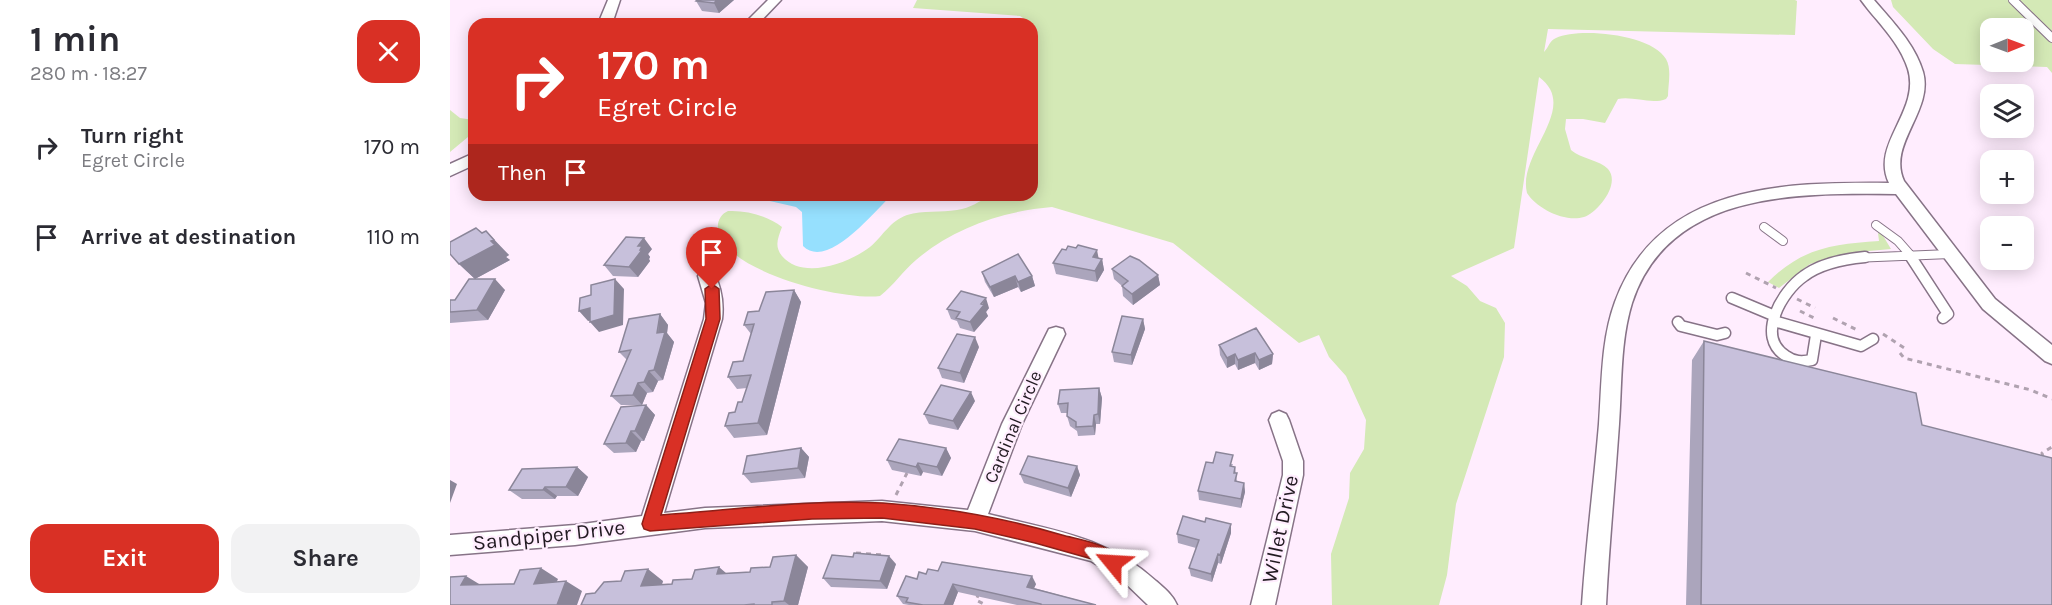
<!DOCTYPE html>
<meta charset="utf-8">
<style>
body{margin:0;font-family:Karla,sans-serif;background:#f2f2f3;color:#2b2b33;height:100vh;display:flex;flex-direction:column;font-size:22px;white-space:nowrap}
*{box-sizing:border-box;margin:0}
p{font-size:20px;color:#7c7c81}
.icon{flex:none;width:33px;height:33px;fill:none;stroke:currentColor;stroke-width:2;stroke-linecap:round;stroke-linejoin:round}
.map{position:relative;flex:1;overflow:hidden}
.details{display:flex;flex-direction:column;background:#fff;width:450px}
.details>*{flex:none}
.banner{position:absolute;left:18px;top:18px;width:570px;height:183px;border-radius:18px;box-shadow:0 3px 15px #0003;background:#d93025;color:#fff;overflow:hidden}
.needle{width:39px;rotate:89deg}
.controls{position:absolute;left:1530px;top:18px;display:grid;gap:12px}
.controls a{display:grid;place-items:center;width:54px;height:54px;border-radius:12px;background:#fff;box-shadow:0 3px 15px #0003;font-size:30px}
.pin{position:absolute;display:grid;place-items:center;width:51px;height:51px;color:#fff;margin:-62px -26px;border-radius:50% 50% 50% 0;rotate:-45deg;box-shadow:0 0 6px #0007}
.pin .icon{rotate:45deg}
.me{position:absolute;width:66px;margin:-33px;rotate:297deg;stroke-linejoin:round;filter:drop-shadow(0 0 4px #0008)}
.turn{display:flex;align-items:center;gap:21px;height:126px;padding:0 30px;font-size:27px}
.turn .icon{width:78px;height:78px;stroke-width:2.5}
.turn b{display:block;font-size:42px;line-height:51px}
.then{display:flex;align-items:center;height:57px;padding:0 30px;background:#0003;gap:12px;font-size:22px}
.round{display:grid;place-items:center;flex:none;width:63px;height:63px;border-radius:18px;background:#f2f2f3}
.headline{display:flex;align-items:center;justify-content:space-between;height:102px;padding:0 30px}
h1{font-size:36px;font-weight:700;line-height:45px}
.button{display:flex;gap:12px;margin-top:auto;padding:12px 30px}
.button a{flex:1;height:69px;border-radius:18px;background:#d93025;color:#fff;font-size:24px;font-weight:700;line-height:69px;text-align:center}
.button a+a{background:#f2f2f3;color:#2b2b33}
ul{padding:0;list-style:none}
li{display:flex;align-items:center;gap:18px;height:90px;padding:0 30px}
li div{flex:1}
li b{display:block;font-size:22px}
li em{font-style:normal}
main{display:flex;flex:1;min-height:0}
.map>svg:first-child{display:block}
.green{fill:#d4e9b6;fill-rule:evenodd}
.water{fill:#96e0fe}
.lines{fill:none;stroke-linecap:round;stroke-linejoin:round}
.lane-far1-casing{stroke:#877387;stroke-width:10}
.lane-casing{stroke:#877387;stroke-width:13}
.street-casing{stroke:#877387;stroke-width:3}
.path{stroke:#b0a2b0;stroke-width:3;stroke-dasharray:5 5;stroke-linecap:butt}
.lane-far1{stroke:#fff;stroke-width:8}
.lane{stroke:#fff;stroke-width:10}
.street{fill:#fff;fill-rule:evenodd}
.wall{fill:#aba5bc}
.shaded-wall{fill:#8b8699}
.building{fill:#c7c0db;stroke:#8b8699;stroke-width:1.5}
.route{fill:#d93025;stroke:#8d1f18;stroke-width:1.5}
.labels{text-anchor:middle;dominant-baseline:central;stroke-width:4.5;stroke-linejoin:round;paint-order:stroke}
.street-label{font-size:18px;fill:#211a21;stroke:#ffedfe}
.near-street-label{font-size:21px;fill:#211a21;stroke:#ffedfe}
</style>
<main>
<section class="details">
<div class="headline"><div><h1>1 min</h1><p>280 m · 18:27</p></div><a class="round" style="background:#d93025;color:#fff"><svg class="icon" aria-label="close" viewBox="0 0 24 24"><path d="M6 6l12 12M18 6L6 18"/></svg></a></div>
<ul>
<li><svg class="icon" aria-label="right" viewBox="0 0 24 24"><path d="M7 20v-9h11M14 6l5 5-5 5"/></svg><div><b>Turn right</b><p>Egret Circle</p></div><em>170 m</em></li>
<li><svg class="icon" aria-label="arrive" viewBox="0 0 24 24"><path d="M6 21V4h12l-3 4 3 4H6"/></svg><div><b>Arrive at destination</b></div><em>110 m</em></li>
</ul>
<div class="button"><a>Exit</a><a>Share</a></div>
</section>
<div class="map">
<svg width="1602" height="605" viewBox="0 0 1602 605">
<rect width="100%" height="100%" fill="#ffedfe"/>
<!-- green -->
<path class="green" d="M467,0H1345L1347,1L1345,35L1098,29L1094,52C1099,47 1099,41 1106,38C1129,27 1202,34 1216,59C1222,69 1218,85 1218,96L1216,99C1201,105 1184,96 1168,99L1155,123L1133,119H1116L1115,129L1121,150C1131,159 1150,160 1158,169C1171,184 1148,212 1134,217C1115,223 1086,208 1077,193C1067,153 1131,108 1089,77L1064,248L1001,276L1017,286L1030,301L1046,308L1055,323L1054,357L1006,504L997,575L989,605H882L881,554L899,498L900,473L914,449L916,420L896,376L879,357L869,335L849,343L723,243L602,207C553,211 503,228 466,260C453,271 444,285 430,296C394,301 273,272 268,229C267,221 271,214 278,211C297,210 318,216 332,227C328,238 324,246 332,256C352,280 398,264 420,247C433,236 440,221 457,215C473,210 491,213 507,210C521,208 529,201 541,196C552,192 570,195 582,195V46L586,31L582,24L570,16L463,8Z
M1441,0H1602V73L1597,67L1505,64L1483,49L1443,7ZM1540,28H1574V62H1540Z
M0,110L10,118L24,120V132L0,152Z
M1428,233L1432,234L1441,249L1408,252L1360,264L1329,288L1318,282C1352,248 1383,244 1429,241Z"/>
<!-- water -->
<path class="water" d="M293,195H442C425,210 378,271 353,246L352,212L346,207Z"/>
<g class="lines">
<!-- lane-far1 casing -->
<g class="lane-far1-casing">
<path id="lane-far1" d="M1563,0L1602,38
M1426,225L1448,241L1463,258
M1314,227L1333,241
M1403,258L1500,254"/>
</g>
<!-- lane casing -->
<g class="lane-casing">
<path id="lane" d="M1461,257L1498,314L1493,318
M1282,298L1325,316
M1324,321L1411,346L1423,339
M1228,322L1231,326L1267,335L1275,333
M1366,335L1362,360C1352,362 1344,362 1336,356C1305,337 1332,291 1354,276C1371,263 1394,259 1415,257"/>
</g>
<!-- street casing -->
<g class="street-casing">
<path id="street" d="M158,0H170L162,24H148Z
M318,0H331L308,24H294Z
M1411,0H1424C1442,21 1465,44 1473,72C1484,111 1437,144 1454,181L1545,299L1602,345V364L1595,361L1533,309L1446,194C1348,193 1219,190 1182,303C1170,342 1172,384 1169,424C1165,484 1159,545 1156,605H1132C1136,544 1144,484 1149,424C1152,383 1151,340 1165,302C1208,184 1333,182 1439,183C1420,144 1471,111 1458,69C1449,41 1427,22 1411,0Z
M24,153V165L0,176V164Z
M257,269L263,271C271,286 274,302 272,319L214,513L255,508L432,501L518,510L552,424L599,329L606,327L613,329L615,334L572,424L538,514C600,530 657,536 706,581C714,588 722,594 727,605H698L673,581L641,561L525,531L432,521L255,528L125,545L0,555V535L125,525L192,516L254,319L256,303L248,276L251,271Z
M829,411L836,414L839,420L853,461V475L825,605H801L833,475V461L819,420L822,414Z"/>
</g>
<!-- path -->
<path class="path" d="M1296,273L1326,288
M1347,299L1365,308
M1350,311L1364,318
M1383,318L1409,331
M1433,334L1456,349
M1450,353L1454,358L1581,390L1602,399
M1593,457L1592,453L1602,447
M446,495L457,473
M406,553L433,555L432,559
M529,593L526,600L536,605"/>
<!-- lane-far1 -->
<use href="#lane-far1" class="lane-far1"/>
<!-- lane -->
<use href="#lane" class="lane"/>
<!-- street -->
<use href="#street" class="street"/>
</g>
<!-- wall -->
<path class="wall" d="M247,0H284L269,13L252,11L246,1Z
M32,233L59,255L56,257L60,260L25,279L55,290L38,320L0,323V300H5L25,279L9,264Z
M202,249L198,254L200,257L199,259L200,261L188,277L163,276L154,265Z
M649,258L652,259L654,270L647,282L606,274L603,263Z
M662,269L708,275L710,285L683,305L673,296L672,286L664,279Z
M532,272L582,276L585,286L571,292L568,287L544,297L535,282Z
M344,290L351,302L317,435L284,438L275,426L292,402L297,388L287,389L278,377L293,361L301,334L294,325L309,311Z
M539,308L536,312L538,316L524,332L510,328L507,321L501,319L497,309Z
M210,314L218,325L217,333L224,342L213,380L208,381L203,392L197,393L192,405H171L161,396L177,360L169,352Z
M693,319L695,329L682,365L664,362L662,352Z
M1254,341L1602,605H1236L1242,360Z
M769,345L823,354L822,364L809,370L805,363L788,370L785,364L777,368L770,355Z
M529,347L514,383L492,378L488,368Z
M649,388L652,398L650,424H646L645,435L628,436L627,431L620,426L617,416V413H611L608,404Z
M525,401L508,430L479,424L474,414Z
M196,405L205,415L194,441H191L186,452L164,453L154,444Z
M351,448L359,457L355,478L301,483L293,474Z
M496,448L501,458L492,476L473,472L471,476L442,470L437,460Z
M763,463L783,464L782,466L785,467L787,482L794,483L795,492L791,508L749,500L748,491Z
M627,466L630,475L621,497L574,483L570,474Z
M127,467L138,477L128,496H107L105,499H72L59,490Z
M781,533L771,564L768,563L762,582L741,576L739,568L746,548L728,543L727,534Z
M346,555L358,567L348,605H131L145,593L213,581L212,585L222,584L242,579L276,573L300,572L320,567Z
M446,564L437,589L381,587L373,578Z
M488,571L586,584L584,588L646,605H567L508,592L503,605H459L453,604L447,596L467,579L476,574Z"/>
<!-- shaded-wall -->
<path class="shaded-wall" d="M267,0H284L269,13L264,3Z
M36,231L59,255L56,257L60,260L25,279L9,264L41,241Z
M194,238L202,249L198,254L200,257L199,259L200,261L188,277L179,267L188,246Z
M647,250L649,260L643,257Z
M652,259L654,270L647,282L645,271Z
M708,275L710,285L683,305L682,294Z
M565,276L568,287L544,297L540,287Z
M582,276L585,286L571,292L568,282Z
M45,279L55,290L38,320L27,310Z
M165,279L174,289L173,325L149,332L140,322Z
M344,290L351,302L317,435L308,423Z
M536,298L539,308L536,312L538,316L524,332L520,322Z
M140,308L150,318L138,321L129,311Z
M210,314L218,325L217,333L224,342L213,380L204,370Z
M693,319L695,329L682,365L681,355Z
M525,337L529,347L514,383L510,373Z
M805,353V363L788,370V360Z
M785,354V364L777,368V358Z
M823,354L822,364L809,370V360Z
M199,371L208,381L203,392L194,382Z
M188,383L197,393L192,405L183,395Z
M649,388L652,398L650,424L648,414Z
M521,392L525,401L508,430L503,421Z
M196,405L205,415L194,441L185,431Z
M644,415L646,424L645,435L643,426Z
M181,431L191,441L186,452L176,443Z
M351,448L359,457L355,478L348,468Z
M496,448L501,458L492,476L487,467Z
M468,463L473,472L471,476L466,467Z
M627,466L630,475L621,497L618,488Z
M127,467L138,477L128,496L116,487Z
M0,480L7,484L0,503Z
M794,483L795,492L791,508V499Z
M95,487L107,496L105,499L93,490Z
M781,524V533L771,564L770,555Z
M768,554V563L762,582L761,574Z
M346,555L358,567L348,605H339L334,601Z
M439,556L446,564L437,589L430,581Z
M269,567L283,579L267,574Z
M91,568L108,579L101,595L84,584Z
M198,569L213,581L207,598L191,586Z
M16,576L34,587L11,585Z
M582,576L586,584L581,595L577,587Z
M116,581L132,591L127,605H107Z
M503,584L508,592L503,605H494Z"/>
<!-- building -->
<path class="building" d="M247,0H267L264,3L246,1Z
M530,20L536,24H521Z
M26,228L32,233L36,231L44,240L41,241L45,245L9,264L0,254V242Z
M176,237L194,238L188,246H192L190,250H192L179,267L154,265Z
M628,245L647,250L643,257L652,259L645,271L603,263L612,249L616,250L618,246L626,248Z
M568,254L582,276L568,282L565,276L540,287L532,272Z
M680,256L689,260L708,275L682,294L672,286L678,281L662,269Z
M19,279H45L27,310L0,312V300H5Z
M165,279L164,315L140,322V308L129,311L130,298L141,295V285Z
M344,290L308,423L275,426L279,413L285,412L288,402H292L301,375L278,377L283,362L293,361L304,324L294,325L298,312L309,311L316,292Z
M511,291L536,298L531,304L534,305L520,322L506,318L510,312L497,309Z
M210,314L207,333L215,332L204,370L199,371L194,382L188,383L183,395L161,396L181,350L169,352L179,319Z
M672,316L693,319L681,355L662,352Z
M806,328L823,354L809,360L805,353L788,360L785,354L777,358L769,345Z
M507,334L525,337L510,373L488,368Z
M1254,341L1466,393L1472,425L1602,458V605H1251Z
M491,385L521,392L503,421L474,414Z
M649,388L648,414L644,415L643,426L626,427V422L617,416L618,403L608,404L610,390Z
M196,405L185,431H181L176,443L154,444L171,407Z
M449,439L496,448L487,467L468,463L466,467L437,460Z
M351,448L348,468L293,474L297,456Z
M766,452L783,455L780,466L785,467L784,473H787L785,481L794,483L791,499L748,491L756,462L763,463Z
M578,456L627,466L618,488L570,474Z
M127,467L116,487H95L93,490H59L72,469Z
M733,516L755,522L756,518L781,524L770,555L768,554L761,574L739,568L749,540L727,534Z
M404,553L439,556L430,581L373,578L382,555L403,557Z
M346,555L334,601L322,602V605H304V604L294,605H131L136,594L145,593L154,582L171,581L175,571L198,569L191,586L222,584L223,580L242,579L245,570L269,567L267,574L300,572L301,568L320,567L323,557Z
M492,562L582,576L577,587L646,605H591V604L503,584L494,605H473L456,602L458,598L447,596L456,576L467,579L469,572L476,574L478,569L488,571Z
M91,568L84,584L116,581L107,605H0V577L16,576L11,585L64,584L70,570Z"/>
<!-- route -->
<path class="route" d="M262,284L269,289L270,319L211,515C284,510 360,499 433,503C494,507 554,518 612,535C630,540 664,544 672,563L669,568L663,571L642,559L585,543L525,529L432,518L362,519L200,531L194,529L192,524L256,319L255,289Z"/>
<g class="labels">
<!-- street labels -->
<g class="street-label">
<text transform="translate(563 427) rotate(-67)">Cardinal Circle</text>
</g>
<!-- near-street labels -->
<g class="near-street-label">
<text transform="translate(830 529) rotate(-78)">Willet Drive</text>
<text transform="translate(99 535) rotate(-6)">Sandpiper Drive</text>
</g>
</g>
</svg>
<div class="controls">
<a><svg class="needle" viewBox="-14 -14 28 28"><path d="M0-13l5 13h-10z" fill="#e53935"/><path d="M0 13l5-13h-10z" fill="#7c7c81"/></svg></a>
<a><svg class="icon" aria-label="layers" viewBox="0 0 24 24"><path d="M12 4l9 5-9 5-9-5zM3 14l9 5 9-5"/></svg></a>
<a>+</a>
<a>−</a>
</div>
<div class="pin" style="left:262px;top:289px;background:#d93025"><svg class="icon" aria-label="arrive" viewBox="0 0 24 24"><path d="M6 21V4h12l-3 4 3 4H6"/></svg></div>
<svg class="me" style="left:663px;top:563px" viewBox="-20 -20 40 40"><path d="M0-17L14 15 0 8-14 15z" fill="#d93025" stroke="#fff" stroke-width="4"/></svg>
<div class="banner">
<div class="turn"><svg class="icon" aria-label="right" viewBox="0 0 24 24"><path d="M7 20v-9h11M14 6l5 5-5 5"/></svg><div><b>170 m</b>Egret Circle</div></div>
<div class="then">Then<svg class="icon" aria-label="arrive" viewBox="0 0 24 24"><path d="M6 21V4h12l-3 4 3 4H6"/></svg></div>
</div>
</div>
</main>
